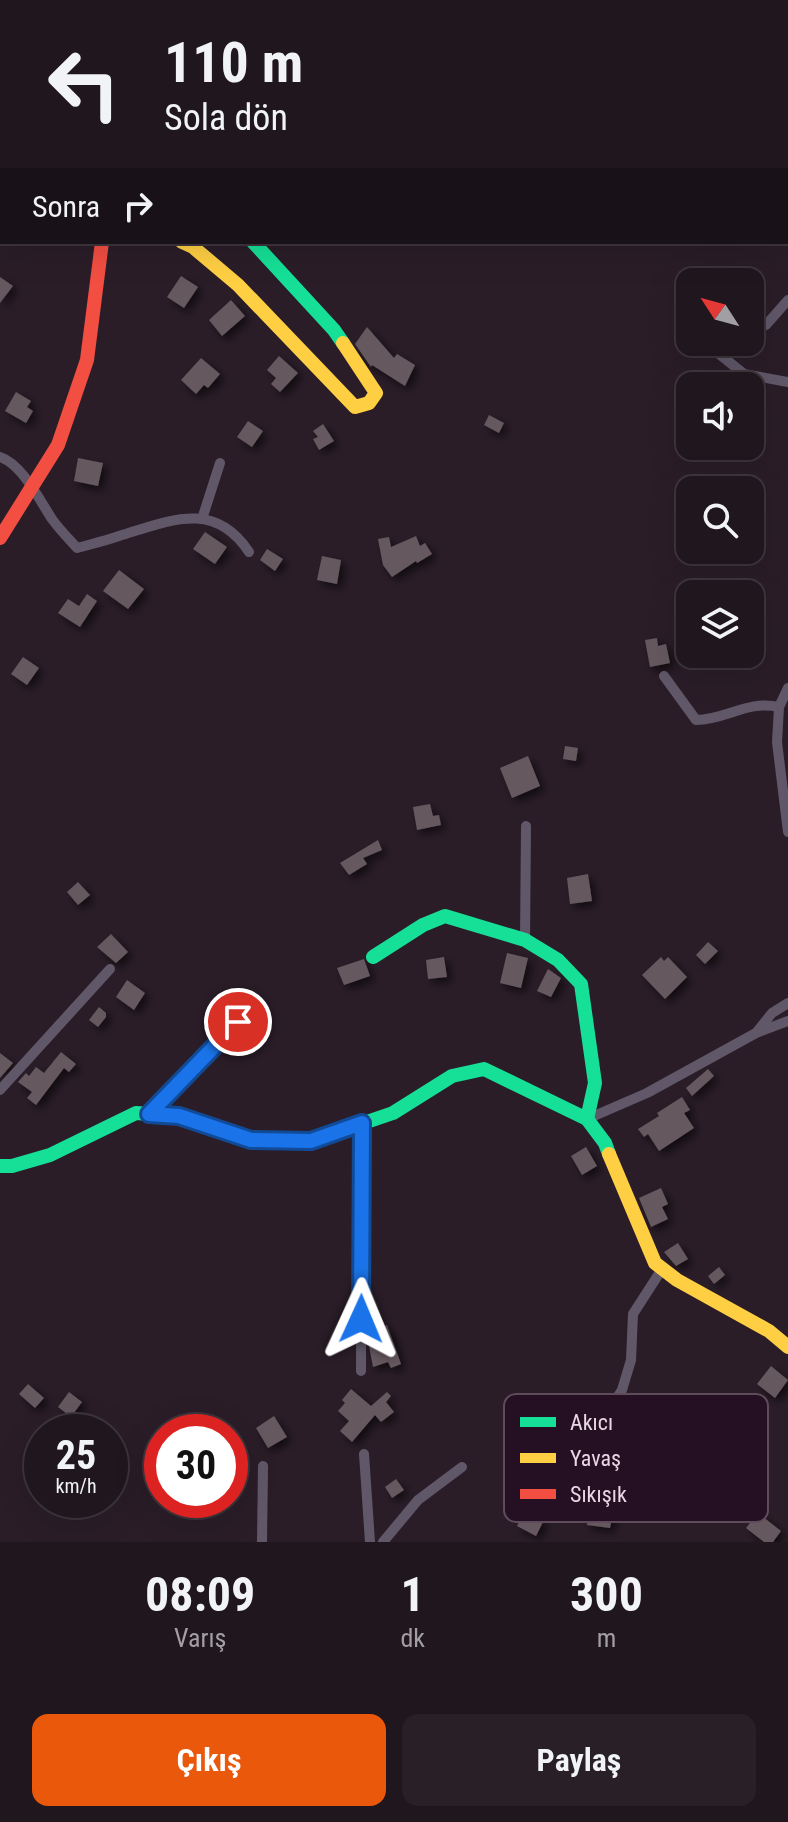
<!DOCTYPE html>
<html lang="tr">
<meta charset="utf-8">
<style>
body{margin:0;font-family:"Roboto Condensed",sans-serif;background:#281f27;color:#f1f3f6;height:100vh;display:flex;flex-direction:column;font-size:30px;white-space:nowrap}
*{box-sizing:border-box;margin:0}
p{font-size:26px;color:#a29fa4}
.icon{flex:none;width:44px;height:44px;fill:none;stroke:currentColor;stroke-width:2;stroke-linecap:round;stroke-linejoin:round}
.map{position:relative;height:1542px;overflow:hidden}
.drawer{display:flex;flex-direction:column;background:#20161e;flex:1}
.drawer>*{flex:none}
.banner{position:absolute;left:0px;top:0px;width:788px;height:244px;box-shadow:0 8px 32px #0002,0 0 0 2px #3d353c;background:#20161e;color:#f1f3f6;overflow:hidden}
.needle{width:52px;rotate:306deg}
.buttons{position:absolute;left:676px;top:268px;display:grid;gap:16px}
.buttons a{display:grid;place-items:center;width:88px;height:88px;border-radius:16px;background:#20161e;box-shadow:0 8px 32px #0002,0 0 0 2px #3d353c;font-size:40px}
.speed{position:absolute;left:24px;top:1414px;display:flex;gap:16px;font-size:40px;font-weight:700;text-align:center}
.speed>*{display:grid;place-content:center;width:104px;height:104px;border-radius:50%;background:#20161e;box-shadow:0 8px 32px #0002,0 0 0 2px #3d353c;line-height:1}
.speed small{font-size:20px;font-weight:400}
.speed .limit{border:12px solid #d22;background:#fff;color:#111}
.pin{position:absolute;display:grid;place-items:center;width:68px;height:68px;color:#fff;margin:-34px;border:4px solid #fff;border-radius:50%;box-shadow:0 2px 8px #0007}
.me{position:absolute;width:88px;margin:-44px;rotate:1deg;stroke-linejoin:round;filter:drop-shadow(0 0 6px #0008)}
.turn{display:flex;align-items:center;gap:28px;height:168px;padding:0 32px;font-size:36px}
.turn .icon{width:104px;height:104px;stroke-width:2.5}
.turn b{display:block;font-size:56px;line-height:68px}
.then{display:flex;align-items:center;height:76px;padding:0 32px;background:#0003;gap:16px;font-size:30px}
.eta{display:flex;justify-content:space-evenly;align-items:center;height:136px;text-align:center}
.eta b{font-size:48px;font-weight:700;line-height:56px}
.button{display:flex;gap:16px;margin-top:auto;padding:16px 32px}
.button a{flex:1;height:92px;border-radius:16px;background:#ea580c;color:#fff;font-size:32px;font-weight:700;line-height:92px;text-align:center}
.button a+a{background:#281f27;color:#f1f3f6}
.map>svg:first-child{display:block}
.building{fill:#66585f;filter:url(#shadow)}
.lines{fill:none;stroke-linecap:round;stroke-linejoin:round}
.lane{stroke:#605869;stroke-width:5}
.street{stroke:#605869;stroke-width:10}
.fast{stroke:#16e098;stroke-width:14}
.slow{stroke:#ffcf43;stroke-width:14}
.jam{stroke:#f24e42;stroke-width:14}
.route-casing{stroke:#114b97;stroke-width:20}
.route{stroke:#1a73e8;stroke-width:14}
.key{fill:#250f22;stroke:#604b5c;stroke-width:2}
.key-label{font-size:22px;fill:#e8d8e5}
</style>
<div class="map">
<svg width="788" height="1542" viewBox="0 0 788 1542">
<defs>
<filter id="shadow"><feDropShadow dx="4.5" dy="4.5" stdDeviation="4" flood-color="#0009"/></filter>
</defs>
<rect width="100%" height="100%" fill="#2a1d28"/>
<!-- building -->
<path class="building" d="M181,276L198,287L184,308L167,297Z
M0,277L13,286L0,303Z
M231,300L245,316L222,336L209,320Z
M367,327L394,358L397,354L415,365L405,386L372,365L371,367L355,344Z
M279,356L298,373L280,392L271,384L276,378L267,370Z
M201,358L220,374L208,388L204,385L196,394L181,380Z
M16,392L31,401L27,407L33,411L26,423L5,411Z
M489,415L504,423L499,433L484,425Z
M248,421L263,431L252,447L237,437Z
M323,424L334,441L319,450L313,439L318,437L313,431Z
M78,458L103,463L98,486L74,481Z
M205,532L227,547L215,564L193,549Z
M416,536L420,546L425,543L432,554L417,563L416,561L392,577L383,565L378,539L389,537L391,547Z
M267,549L283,559L275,571L260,560Z
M322,556L341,560L337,584L317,580Z
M119,570L144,589L128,609L103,591Z
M87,594L97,601L80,627L58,613L68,599L79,606Z
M657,638L658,646L666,644L670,663L650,667L645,640Z
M23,657L39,668L27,685L11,674Z
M565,746L578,748L576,761L563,759Z
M528,756L540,786L512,798L500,768Z
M430,804L433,816L439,815L441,825L417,830L413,807Z
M378,840L382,850L363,858L367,864L349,875L340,863Z
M588,874L592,901L570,904L567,878Z
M78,882L90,895L78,905L67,892Z
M111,934L128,952L116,963L97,947Z
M708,942L718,951L705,964L696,955Z
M507,953L528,958L521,988L500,983Z
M444,957L447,977L428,979L426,960Z
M661,957L664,961L668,957L687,977L665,999L642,975Z
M364,959L370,976L344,985L337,968Z
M548,969L561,978L551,997L537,991Z
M127,980L145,993L134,1010L116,997Z
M99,1007L106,1013V1017L98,1027L89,1020Z
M61,1052L76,1064L69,1072L64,1068L36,1105L27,1098L32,1092L18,1082L26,1073L29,1076L36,1067L44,1073Z
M0,1053L13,1063L0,1078Z
M708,1069L714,1076L692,1096L686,1088Z
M682,1097L690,1110L684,1113L694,1128L659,1151L648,1134L644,1137L638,1129L659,1116L657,1113Z
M586,1147L597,1166L582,1175L571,1156Z
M661,1188L668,1204L662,1207L668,1219L651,1227L639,1198Z
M678,1243L688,1259L676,1266L664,1252Z
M719,1267L725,1275L714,1284L708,1276Z
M387,1325L401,1364L391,1368L388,1362L373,1367L369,1346L381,1342L376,1329Z
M771,1366L788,1380L775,1398L757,1384Z
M28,1384L44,1398L35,1408L19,1394Z
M351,1389L371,1406L387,1392L391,1396L386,1402L394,1412L381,1422L375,1415L352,1442L340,1431L349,1421L338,1411L345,1403L342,1400Z
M69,1392L82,1402L71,1417L58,1407Z
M274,1416L287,1437L268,1448L256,1428Z
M396,1479L404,1490L392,1498L385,1487Z
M589,1509L613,1512L610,1528L587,1525Z
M525,1510L544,1520L536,1536L517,1526Z
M758,1513L781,1531L773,1542H764L746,1528Z"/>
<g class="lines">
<!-- lane -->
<path class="lane" d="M583,0L584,2"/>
<!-- street -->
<path class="street" d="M257,0L291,2
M670,0L671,2
M25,2L27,0
M223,2V0
M241,2L255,0
M413,2L415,0
M0,36L2,34
M786,46L788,47
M750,323L766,325L788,300
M710,342L713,349L744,374L788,382
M0,457C22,464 40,501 52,519C59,529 68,538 77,548C91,544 105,541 119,536C169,521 214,499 249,552
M202,519L220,463
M664,676L696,720C728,719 747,700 779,707
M788,688L779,707L777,742L788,832
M525,940L526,826
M756,1033L772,1013L788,1003
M0,1090L110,969
M149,1114L238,1022
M587,1119L647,1093L756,1033L788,1021
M361,1371L362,1123
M364,1454L370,1542
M576,1464L622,1390L631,1360L633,1314L662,1269
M262,1542L263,1466
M383,1542L418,1500L462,1467"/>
<!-- fast -->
<path class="fast" d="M0,45L2,48
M253,242L334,330L343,343
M373,957L423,925L445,916L525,940L558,960L581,984L595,1083L587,1119
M0,1166H12L50,1155L136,1113L179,1116L251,1140L311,1141L393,1113L452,1076L484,1069L587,1119L605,1143L609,1154"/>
<!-- slow -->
<path class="slow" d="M182,242L193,247L238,285L355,407L369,403L376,393L343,343
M609,1154L655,1263L677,1280L769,1331L788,1347"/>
<!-- jam -->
<path class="jam" d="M0,538L58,445L87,360L102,242"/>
</g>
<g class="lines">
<!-- route casing -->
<g class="route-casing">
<path id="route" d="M238,1022L149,1114L179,1116L251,1140L311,1141L362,1123L361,1319"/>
</g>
<!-- route -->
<use href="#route" class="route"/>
</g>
<!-- legend -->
<rect x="504" y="1394" width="264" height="128" rx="12" class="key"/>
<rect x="520" y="1417" width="36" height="10" fill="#16e098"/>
<rect x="520" y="1453" width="36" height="10" fill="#ffcf43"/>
<rect x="520" y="1489" width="36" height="10" fill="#f24e42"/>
<g class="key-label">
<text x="570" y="1430">Akıcı</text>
<text x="570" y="1466">Yavaş</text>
<text x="570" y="1502">Sıkışık</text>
</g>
</svg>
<div class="buttons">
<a><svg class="needle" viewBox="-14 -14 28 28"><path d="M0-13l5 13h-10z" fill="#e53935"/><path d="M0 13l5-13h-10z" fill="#a29fa4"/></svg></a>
<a><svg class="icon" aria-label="sound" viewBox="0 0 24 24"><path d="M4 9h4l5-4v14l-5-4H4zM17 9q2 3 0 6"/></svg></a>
<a><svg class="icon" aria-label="search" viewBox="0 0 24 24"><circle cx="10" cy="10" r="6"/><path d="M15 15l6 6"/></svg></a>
<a><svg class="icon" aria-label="layers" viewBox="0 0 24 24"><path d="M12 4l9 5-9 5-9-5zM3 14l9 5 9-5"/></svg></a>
</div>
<div class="speed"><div>25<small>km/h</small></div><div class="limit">30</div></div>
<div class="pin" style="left:238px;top:1022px;background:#d93025"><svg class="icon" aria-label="arrive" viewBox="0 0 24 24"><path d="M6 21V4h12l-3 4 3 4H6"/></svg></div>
<svg class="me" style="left:361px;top:1319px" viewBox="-20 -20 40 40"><path d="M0-17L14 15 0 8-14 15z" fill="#1a73e8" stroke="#fff" stroke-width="4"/></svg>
<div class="banner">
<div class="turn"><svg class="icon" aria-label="left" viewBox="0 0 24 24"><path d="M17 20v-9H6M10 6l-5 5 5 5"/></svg><div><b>110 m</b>Sola dön</div></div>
<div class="then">Sonra<svg class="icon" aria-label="right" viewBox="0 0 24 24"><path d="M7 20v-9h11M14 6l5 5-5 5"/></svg></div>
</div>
</div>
<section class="drawer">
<div class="eta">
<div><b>08:09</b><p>Varış</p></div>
<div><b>1</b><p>dk</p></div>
<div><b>300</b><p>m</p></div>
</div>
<div class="button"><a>Çıkış</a><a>Paylaş</a></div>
</section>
